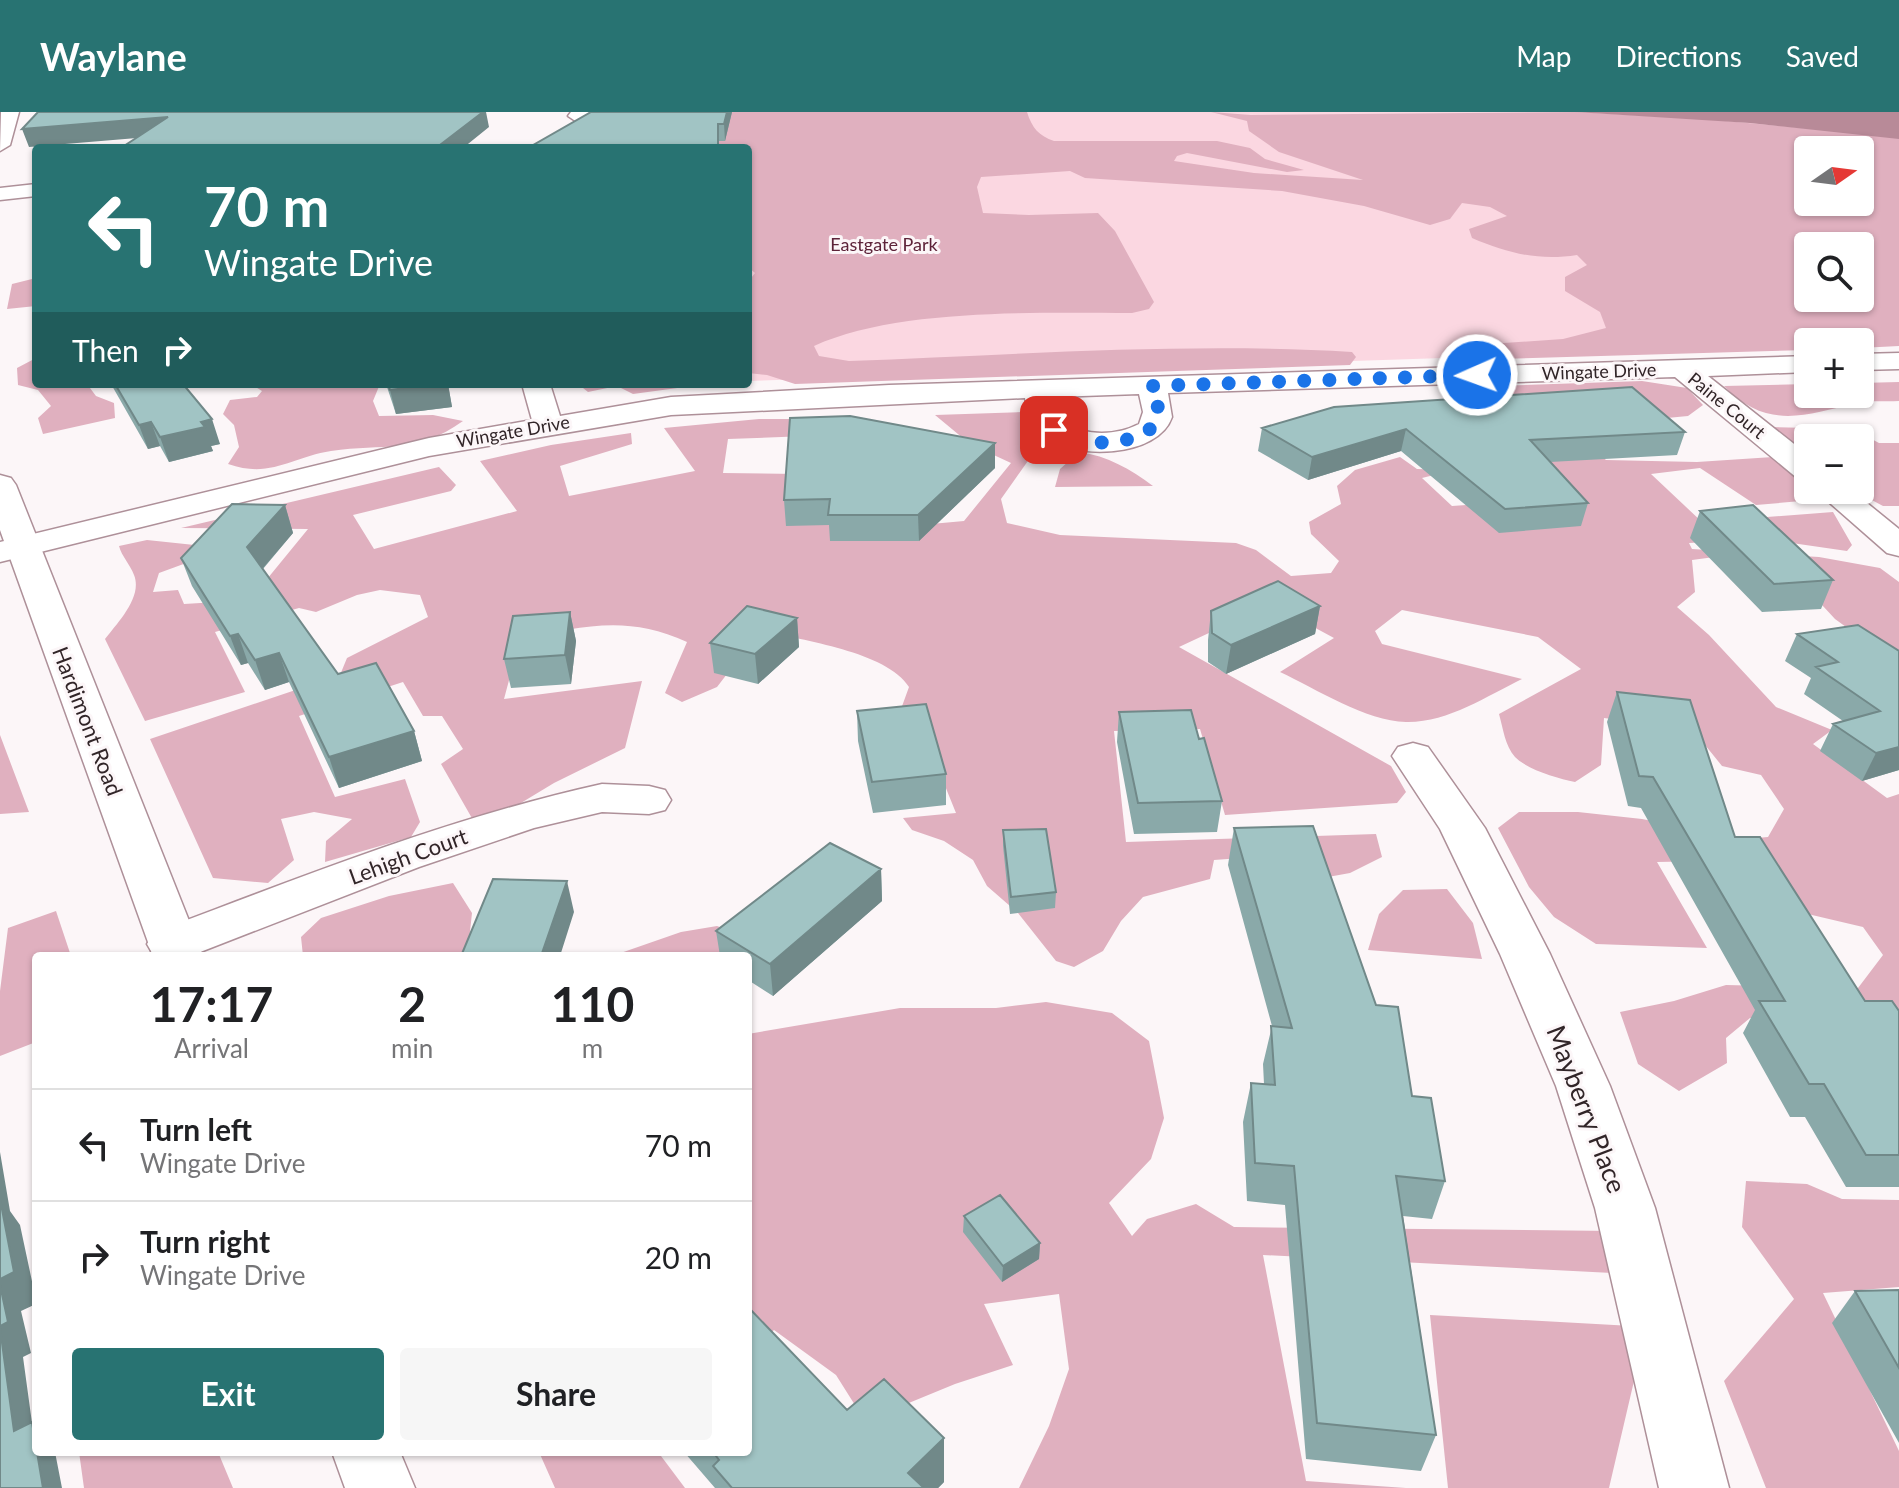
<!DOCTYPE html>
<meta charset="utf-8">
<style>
body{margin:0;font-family:Lato,sans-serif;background:#f6f6f6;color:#202124;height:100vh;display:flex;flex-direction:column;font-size:30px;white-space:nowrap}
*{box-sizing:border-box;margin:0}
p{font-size:26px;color:#757577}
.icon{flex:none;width:44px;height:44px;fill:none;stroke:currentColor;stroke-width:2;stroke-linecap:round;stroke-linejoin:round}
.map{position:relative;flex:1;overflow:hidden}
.panel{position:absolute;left:32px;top:840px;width:720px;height:504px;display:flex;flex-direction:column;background:#fff;border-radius:8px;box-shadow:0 2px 6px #0004}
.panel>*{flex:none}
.banner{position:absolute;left:32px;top:32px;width:720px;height:244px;border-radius:8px;box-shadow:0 2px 6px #0004;background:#287372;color:#fff;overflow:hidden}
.needle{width:52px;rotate:76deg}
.fabs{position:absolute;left:1794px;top:24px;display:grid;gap:16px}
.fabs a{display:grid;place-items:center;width:80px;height:80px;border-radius:8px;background:#fff;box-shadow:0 2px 6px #0004;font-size:40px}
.pin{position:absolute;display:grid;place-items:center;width:68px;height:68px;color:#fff;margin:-34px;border-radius:16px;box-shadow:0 4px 12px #0006}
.me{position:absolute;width:88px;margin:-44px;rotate:268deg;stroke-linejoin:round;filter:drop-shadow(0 0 6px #0008)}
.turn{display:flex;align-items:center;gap:28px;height:168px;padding:0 40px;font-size:36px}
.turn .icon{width:104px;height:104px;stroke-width:2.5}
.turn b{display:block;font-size:56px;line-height:68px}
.then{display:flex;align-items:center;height:76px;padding:0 40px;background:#0003;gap:16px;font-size:30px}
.eta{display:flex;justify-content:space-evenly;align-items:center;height:136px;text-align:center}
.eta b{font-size:48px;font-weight:700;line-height:56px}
.cta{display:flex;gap:16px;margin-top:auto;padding:16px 40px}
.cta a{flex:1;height:92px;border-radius:8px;background:#287372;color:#fff;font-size:32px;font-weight:700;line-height:92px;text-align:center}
.cta a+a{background:#f6f6f6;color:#202124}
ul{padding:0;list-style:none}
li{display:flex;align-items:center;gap:24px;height:112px;padding:0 40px;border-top:2px solid #e0e0e0}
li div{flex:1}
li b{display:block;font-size:30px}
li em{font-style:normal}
header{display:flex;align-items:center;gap:48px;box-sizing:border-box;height:112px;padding:0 40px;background:#287372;color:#fff}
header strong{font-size:38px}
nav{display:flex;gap:44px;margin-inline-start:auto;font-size:28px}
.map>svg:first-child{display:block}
.green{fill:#fbd7e1;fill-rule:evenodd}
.forest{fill:#e0b0bf;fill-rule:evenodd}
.water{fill:#b88a98}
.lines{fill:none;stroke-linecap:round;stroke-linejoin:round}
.minor-casing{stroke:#ae9099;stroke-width:3}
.tertiary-casing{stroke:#ae9099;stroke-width:3}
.minor{fill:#fff;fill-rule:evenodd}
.tertiary{fill:#fff;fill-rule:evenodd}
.wall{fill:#8aa9a9}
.shaded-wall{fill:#718989}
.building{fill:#a1c4c4;stroke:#718989;stroke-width:2}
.route{stroke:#1a73e8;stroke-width:14;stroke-dasharray:0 25.2}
.labels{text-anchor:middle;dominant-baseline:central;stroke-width:6;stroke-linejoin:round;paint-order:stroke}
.far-park-label{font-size:18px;fill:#5d2339;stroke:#fcf6f8}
.far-street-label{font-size:18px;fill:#312528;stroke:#fcf6f8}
.street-label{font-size:22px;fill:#312528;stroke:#fcf6f8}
.near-street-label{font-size:26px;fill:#312528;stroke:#fcf6f8}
</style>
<header>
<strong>Waylane</strong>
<nav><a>Map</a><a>Directions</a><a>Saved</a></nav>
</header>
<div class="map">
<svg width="1899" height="1376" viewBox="0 0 1899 1376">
<rect width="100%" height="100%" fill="#fcf6f8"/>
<!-- green -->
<path class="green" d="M739,0H1899L1860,230H1808V234L748,269V36H736ZM1808,38H1860V90H1808ZM1808,134H1860V186H1808Z"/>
<!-- forest -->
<path class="forest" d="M715,0H1027C1032,16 1039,24 1054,29H1217L1250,36L1265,47L1304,58L1287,60L1187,41L1177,44L1174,49L1254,61L1363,68L1279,40L1249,19L1247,9L1211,0L1251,3L1575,0L1704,7L1899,25V234L1860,236V230H1808V238L1462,248L1451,238L1474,233L1563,227L1606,216L1600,200L1565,179V165L1587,153L1577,143C1538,149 1507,141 1472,126L1469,117L1507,104L1490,95L1462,91L1450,107L1430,113L1364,94L1282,79L1085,66L1070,59L981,65L977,75L983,101L1029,103L1098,101L1115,119L1154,190L1149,197L1132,201C1039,201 897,196 814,234L819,244L849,249C1017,243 1185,230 1352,240L1356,245L1350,253L795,272L767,263L748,261V170L755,161L748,155L751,53L748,36H676ZM1808,38H1860V90H1808ZM1808,134H1860V186H1808Z
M36,166V194L7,197L12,172Z
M36,246V272H87L96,284L114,291L115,306L43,322L38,306L51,294L38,278L18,273L17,256Z
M1642,269L1687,276L1703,293L1688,304L1667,306L1551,296L1606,348L1697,350L1773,345L1808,375V378L1824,387L1756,393L1700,356L1651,362L1702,410L1833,400L1852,433L1847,439L1764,427L1689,431L1692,437L1819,445L1880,456L1899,470V540L1875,536L1835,507L1810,480L1722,444L1692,448L1695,480L1677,495L1709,523L1776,595L1832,618L1813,632L1887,686L1899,682V917L1851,898L1750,906L1726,926L1727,951L1679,979L1638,952L1620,900L1674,889L1726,873L1858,876L1883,843L1863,815L1795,799L1762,748L1657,750L1707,836L1596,832L1554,805L1529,775L1498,716L1519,700H1578L1642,707L1745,727L1768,725L1784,697L1761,663L1722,654L1693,618L1604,606L1601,653L1575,670C1557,666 1528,658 1515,645C1505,634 1503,616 1499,602L1581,557L1538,525L1402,498L1375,519L1382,532L1522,567C1487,584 1447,611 1406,610C1366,609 1316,577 1280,560L1334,526L1271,492L1179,535L1391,654L1406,680L1397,691L1225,703L1200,617L1114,619L1126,730L1376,722L1382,745L1350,761L1328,765L1311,741L1214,748L1210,767L1143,785L1121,809L1103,839L1074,855L1056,849L1018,801L987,774L973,748L944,729L912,718L903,706L956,701L920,612L901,597L909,575C886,539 802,529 761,518L717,575L682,590L665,581L687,530C626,502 582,515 520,527L504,587L642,569L625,636L554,671L511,697L473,708L441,652L463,637L442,604H423L403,570L299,604L335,685L405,667L420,710L411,725L325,750L326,729L352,707L314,700L281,707L294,748L268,771L213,766L150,627L340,563L347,546L428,505L420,483L380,478L357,483L316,500L299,496L215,520L245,580L145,609L105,527C117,511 143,485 134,463C130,452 122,445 119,434L147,428L204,434L189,450L159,461L153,480L178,478L184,492L250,488L308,417L181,416L439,355L456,373L451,379L353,403L374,437L517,399L480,349L551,333L631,321L632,332L560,354L569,384L695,359L664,316L759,307H826L833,323L728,327L723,361L798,362L931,412L964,409L1011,351L970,332L935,303L1023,300L1040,332L1001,387L1007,411L1060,423L1236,431L1256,438L1291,464L1331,461L1339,449L1311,422L1309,410L1341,392L1337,374L1355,358L1400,345L1417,357L1454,358L1422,366L1452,394L1566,386L1451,291L1449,287L1463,275Z
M1899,270V289C1885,290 1869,288 1856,291C1804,304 1766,318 1724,274L1808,272V282H1860V271Z
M251,272H380L373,289L379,304L433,303L463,309C416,343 384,331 331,339C292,345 270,367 228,352L239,335L234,313L223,302L230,288L257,285L262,279Z
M588,272H707L633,282L617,274L588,280L583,276Z
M1772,315L1853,317L1879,331H1899V394H1883L1853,378H1860V326H1808V349Z
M1079,340C1108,344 1130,357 1153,374L1055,375L1060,357Z
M0,623L29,700L0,702Z
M453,771L472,801L468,838L462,844H303L301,825L321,806L389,784Z
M1447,777L1473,811L1482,847L1368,838L1379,802L1403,778Z
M56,799L71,844H36V930L0,944V879L8,816Z
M717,814L742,823L721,844H612L681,820Z
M1046,890L1112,901L1149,929L1164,1006L1151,1047L1109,1091L1132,1124L1147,1107L1196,1092L1234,1115L1614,1119L1612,1161L1263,1143L1306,1369L1406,1376H1019L1049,1314L1069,1257L1059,1182L984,1192L1013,1253L955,1272L865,1309L836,1263L774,1218L748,1240V922L900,896H996Z
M1746,1069L1807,1072L1842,1087L1899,1088V1175L1823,1181L1899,1339V1376H1766L1724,1269L1794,1187L1742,1115Z
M1430,1203L1632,1214L1641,1239L1609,1376H1448Z
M79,1340H218L233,1376H84Z
M539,1340H658L685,1376H555Z"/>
<!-- water -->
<path class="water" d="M1575,0H1899V27L1750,11Z"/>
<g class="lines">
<!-- minor casing -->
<g class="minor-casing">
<path id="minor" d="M571,0H589L584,8L577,10L568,4Z
M36,72V84L0,88V76Z
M1899,241V257L1860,258V242Z
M1808,244V260L1708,264L1808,343V369L1797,366L1675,265L1168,281L1172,305C1158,346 1074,348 1044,325C1032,315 1028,300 1025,286L671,303L429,344L0,450V430L429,326L532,308L522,272H550L560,304L671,285L889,273ZM1139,282L1143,300L1139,312C1116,324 1086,324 1064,311L1054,285Z
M1815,378H1851L1899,417V444L1887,441Z
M1413,631L1428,635L1485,716L1550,842L1610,974L1655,1096L1729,1376H1659L1595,1096L1556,974L1500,842L1440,717L1392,644L1398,635Z
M602,672L649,674L665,678L671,688L665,698L649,702L602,700L534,716L419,755L190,844H154L147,832L155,820C302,765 448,706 602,672Z"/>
</g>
<!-- tertiary casing -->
<g class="tertiary-casing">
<path id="tertiary" d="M1,0H19L10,33L0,39Z
M0,363L11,366L16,373L203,844H153L0,418Z
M332,1340H400L415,1376H345Z"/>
</g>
<!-- minor -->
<use href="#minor" class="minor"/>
<!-- tertiary -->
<use href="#tertiary" class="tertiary"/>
</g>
<!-- wall -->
<path class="wall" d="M591,0H732L725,29H719V36H528Z
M111,272H183L220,332L211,334L213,339L169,350L160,334L148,337Z
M386,272H448L452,295L396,302Z
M1334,295L1685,320L1677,343L1550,350L1588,391L1581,414L1499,421L1401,339L1308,368L1258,339L1262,316Z
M995,331V356L919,429H830L829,413L786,414L784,388Z
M285,393L293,421L263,457L338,562L414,619L422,649L339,676L289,570L265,578L248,551L241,553L192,474L181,446Z
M1700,399L1833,468L1821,497L1762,500L1690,426Z
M1320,494L1315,522L1226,562L1208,550V528L1211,499Z
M570,500L576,529L571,572L511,576L504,547Z
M797,506L799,535L758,572L714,561L710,531Z
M1797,522L1899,539V658L1862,669L1820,639L1833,612L1843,609L1804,582L1811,566L1785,549Z
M1617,580L1735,725L1865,889L1899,899V1075H1846L1805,1005H1790L1743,921L1755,898L1641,696L1628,694L1607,610Z
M857,599L946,662V693L873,701L858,629Z
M1119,600L1199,627L1222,689L1217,720L1134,722L1117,630Z
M1234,716L1376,893L1445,1069L1432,1107L1403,1104L1436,1323L1421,1359L1306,1347L1285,1093L1247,1089L1243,1010L1251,971L1264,972L1263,952L1272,914L1228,753Z
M1003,718L1056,780L1055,796L1010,802L1003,734Z
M881,757L882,789L773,884L748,868V844H720L716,819Z
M964,1104L1040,1131L1039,1147L1002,1170L963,1120Z
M1899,1178V1331L1832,1211L1855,1179Z
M847,1298L944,1326V1370L938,1376H715L684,1340H748Z"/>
<!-- shaded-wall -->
<path class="shaded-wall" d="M483,0H486L489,15L463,36H436Z
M727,0H732L725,29L724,12Z
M168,5L173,23L29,35L22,17Z
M437,272H448L452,295L396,302L390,278Z
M212,307L220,332L211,334L213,339L169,350L160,325L201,310Z
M151,310L160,334L148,337L139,313Z
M1406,317L1401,339L1308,368L1312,345Z
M995,331V356L919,429L918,403Z
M285,393L293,421L257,463L247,435Z
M1320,494L1315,522L1226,562L1231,533Z
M570,500L576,529L571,572L565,543Z
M797,506L799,535L758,572L755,542Z
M238,522L248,551L241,553L230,524Z
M279,541L289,570L265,578L255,548Z
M414,619L422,649L339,676L329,645Z
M1899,635V658L1862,669L1876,641Z
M881,757L882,789L773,884L770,852Z
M567,769L574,800L560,844H541Z
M0,1040L10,1099L20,1113L36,1188V1192L21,1199L31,1241L23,1245L32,1311L36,1315V1334L14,1319L0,1216Z
M1040,1131L1039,1147L1002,1170L1003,1154Z
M944,1326V1370L938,1376H909L908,1361Z
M37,1340H55L62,1376H43Z"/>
<!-- building -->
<path class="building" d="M38,0H483L436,36H121L168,5L22,17Z
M591,0H727L724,12H718V36H528Z
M115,272H183L212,307L201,310L205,315L160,325L151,310L139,313Z
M388,272H437L390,278Z
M1632,275L1685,320L1530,328L1588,391L1505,397L1406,317L1312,345L1262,316L1334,295Z
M850,304L995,331L918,403H828L830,387L784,388L790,306Z
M232,392L285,393L247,435L338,562L376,551L414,619L329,645L279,541L255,548L238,522L230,524L181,446Z
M1753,393L1833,468L1774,472L1700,399Z
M1278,469L1320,494L1231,533L1212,521L1211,499Z
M747,494L797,506L755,542L710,531Z
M570,500L565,543L504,547L513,504Z
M1858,513L1899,539V635L1876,641L1833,612L1880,599L1816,555L1838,550L1797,522Z
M1617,580L1690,588L1735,725H1760L1865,889H1892L1899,899V1043H1866L1824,972H1809L1759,889H1785L1653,665L1639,664Z
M926,592L946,662L872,670L857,599Z
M1191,598L1199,627L1204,626L1222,689L1138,691L1119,600Z
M1313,714L1376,893L1398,895L1412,984L1431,986L1445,1069L1396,1064L1436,1323L1317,1311L1294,1054L1255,1051L1251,971L1275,973L1271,914L1292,916L1234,716Z
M1046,717L1056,780L1011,785L1003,718Z
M830,731L881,757L770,852L716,819Z
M493,767L567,769L541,844H461Z
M1000,1083L1040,1131L1003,1154L964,1104Z
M0,1087L14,1160L0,1167Z
M0,1173L8,1210L0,1214Z
M1899,1178V1256L1855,1179Z
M749,1196L847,1298L884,1267L944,1326L908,1361L924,1376H732L713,1354L719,1348L713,1340H748V1197Z
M0,1216L14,1319L32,1310L43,1376H0Z"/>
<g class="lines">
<!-- route -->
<path class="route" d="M1054,318C1059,321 1065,325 1071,327C1094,334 1160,333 1158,298C1158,290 1153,281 1150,274L1477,263"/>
</g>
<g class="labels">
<!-- far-park labels -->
<g class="far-park-label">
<text x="884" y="132">Eastgate Park</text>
</g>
<!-- far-street labels -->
<g class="far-street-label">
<text transform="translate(1599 259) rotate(-2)">Wingate Drive</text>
<text transform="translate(1727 293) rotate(39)">Paine Court</text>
<text transform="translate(513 319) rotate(-10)">Wingate Drive</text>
</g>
<!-- street labels -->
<g class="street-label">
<text transform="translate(88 609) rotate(69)">Hardimont Road</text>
<text transform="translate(408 744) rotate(-20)">Lehigh Court</text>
</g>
<!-- near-street labels -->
<g class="near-street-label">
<text transform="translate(1587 997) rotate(69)">Mayberry Place</text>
</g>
</g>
</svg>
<div class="fabs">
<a><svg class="needle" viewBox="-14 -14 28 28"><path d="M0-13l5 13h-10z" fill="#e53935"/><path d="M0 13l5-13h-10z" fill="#757577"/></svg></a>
<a><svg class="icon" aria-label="search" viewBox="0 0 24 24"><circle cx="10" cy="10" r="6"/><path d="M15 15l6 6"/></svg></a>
<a>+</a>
<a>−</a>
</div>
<div class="pin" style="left:1054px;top:318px;background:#d93025"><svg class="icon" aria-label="arrive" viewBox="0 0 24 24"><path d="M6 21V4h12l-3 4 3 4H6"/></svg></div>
<svg class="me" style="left:1477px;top:263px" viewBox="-20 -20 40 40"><circle r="17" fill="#1a73e8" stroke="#fff" stroke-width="3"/><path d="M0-11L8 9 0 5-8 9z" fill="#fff"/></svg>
<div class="banner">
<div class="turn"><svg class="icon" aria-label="left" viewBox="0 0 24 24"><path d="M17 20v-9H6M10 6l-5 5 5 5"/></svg><div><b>70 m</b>Wingate Drive</div></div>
<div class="then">Then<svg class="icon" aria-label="right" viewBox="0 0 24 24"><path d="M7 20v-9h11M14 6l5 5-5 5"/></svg></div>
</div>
<section class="panel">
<div class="eta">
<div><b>17:17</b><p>Arrival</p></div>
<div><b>2</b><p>min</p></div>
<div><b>110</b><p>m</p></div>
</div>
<ul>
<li><svg class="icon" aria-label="left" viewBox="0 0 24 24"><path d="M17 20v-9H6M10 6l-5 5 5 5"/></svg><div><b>Turn left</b><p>Wingate Drive</p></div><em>70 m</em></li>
<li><svg class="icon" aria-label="right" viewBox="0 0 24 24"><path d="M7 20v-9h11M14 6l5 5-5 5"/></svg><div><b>Turn right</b><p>Wingate Drive</p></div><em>20 m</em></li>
</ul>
<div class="cta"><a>Exit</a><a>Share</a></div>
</section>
</div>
